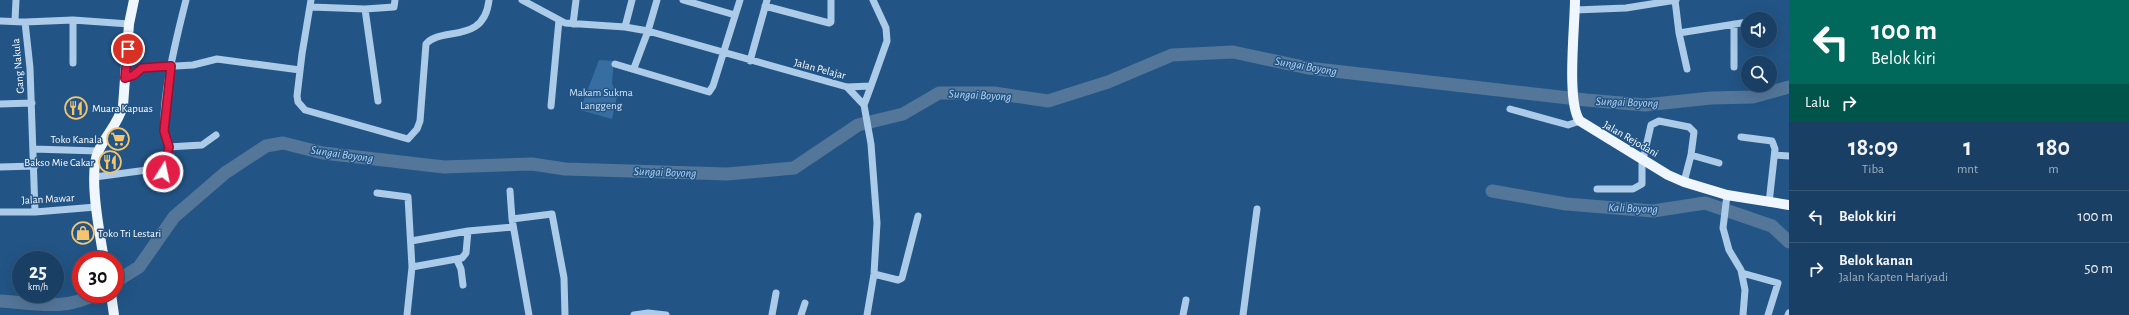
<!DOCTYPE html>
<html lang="id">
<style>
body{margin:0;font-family:"Alegreya Sans",sans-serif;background:#23466a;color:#f1f3f6;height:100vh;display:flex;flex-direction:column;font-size:15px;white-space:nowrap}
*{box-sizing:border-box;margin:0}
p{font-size:13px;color:#9fafbf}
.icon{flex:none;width:22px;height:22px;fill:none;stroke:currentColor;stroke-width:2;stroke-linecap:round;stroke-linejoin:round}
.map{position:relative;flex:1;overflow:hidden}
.sheet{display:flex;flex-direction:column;background:#1a3f64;width:340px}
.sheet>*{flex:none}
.guide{background:#00695c;color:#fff;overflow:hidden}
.fabs{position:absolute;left:1741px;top:12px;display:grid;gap:8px}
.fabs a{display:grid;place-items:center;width:36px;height:36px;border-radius:50%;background:#1a3f64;box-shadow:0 4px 16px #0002,0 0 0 1px #385878;font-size:20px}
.speed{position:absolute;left:12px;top:251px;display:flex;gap:8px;font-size:20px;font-weight:700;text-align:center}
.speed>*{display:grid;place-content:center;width:52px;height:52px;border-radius:50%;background:#1a3f64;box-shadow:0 4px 16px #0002,0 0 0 1px #385878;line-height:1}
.speed small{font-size:10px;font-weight:400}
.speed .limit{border:6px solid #d22;background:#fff;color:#111}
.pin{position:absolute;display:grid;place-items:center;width:34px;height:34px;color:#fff;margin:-17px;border:2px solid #fff;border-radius:50%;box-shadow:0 1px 4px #0007}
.me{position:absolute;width:44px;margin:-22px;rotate:10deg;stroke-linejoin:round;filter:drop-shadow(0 0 3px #0008)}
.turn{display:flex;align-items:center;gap:14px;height:84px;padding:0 16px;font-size:18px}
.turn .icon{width:52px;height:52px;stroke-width:2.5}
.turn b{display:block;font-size:28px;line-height:34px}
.then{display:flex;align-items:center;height:38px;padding:0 16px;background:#0003;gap:8px;font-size:15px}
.eta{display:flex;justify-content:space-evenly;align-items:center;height:68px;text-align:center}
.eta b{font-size:24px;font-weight:700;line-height:28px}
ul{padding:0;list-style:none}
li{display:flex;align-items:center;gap:12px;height:52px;padding:0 16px;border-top:1px solid #385878}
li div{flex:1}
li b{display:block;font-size:15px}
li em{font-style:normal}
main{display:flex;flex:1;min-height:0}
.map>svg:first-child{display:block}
.green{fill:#366ea2}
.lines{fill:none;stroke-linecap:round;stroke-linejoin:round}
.river{stroke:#537699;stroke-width:13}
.minor{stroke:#abcbe9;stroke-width:7}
.major{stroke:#eff6fe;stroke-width:10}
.route-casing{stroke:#92132f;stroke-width:10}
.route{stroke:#e11d48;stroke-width:7}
.labels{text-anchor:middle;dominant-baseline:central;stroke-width:3;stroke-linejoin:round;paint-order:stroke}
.street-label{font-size:11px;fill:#fff;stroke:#225485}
.park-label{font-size:11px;fill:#d0e4f7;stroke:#225485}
.poi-label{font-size:11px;fill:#fff;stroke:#225485;text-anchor:start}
.water-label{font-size:12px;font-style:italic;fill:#b7d5f0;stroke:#225485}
</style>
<main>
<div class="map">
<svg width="1789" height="315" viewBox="0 0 1789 315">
<rect width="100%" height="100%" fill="#225485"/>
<!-- green -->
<path class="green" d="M599,60L614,61L612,83L617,96L612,119L580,110Z"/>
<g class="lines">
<!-- river -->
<path class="river" d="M1492,191L1566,204L1653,211L1705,203L1772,226L1789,242
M115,282L139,267L174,217L225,173L266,146L283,143L323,153L444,167L532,164L565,169L727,174L794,168L858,125L903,114L939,93H994L1048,101L1108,82L1172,55L1233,52L1308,68L1586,100L1645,105L1711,98L1753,97L1789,87
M0,301C32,303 67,311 95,294"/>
<!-- minor -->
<path class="minor" d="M311,0L302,54L297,96L298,102L305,110L408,139L417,129L420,121L426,44C441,26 484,45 489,0
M522,0L565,23L625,27L648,31L847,87L871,86L887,41L886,28L873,0
M683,0L735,15
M1675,0L1679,33L1687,69
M765,6L829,23L831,22V0
M311,7L365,9L394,7L395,0
M365,9L378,101
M1575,10L1626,8L1676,0
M73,20V63
M0,21L25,22
M15,21L16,0
M573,24L576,0
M1734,24V67
M625,27L632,0
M1679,33L1748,22
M750,61L767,0
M615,64L709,92L713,86L740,0
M634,68L648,31L657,0
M125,78L134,75L142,68L193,65L217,59L300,70
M847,87L864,105
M0,104L32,103
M551,106L559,20
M1510,109L1568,125L1580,121
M1741,137L1772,141L1775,149L1769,203
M169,147C153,124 179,28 186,0
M33,149L98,151
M1691,155L1719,163
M1775,155L1789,156
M0,167L35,166
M95,177L147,170L161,173L168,147L202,145L216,135
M1597,189H1633L1642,184V164L1651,125L1659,121L1689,127L1694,132L1691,155L1684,182
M510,191L512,219L529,315
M377,193L408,197L412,267L407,315
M1727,195L1723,228L1729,250L1741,270L1745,290L1743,315
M0,212H35L96,207
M35,212L30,68L25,22L73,20L129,24
M512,219L552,214L564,278L565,315
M411,241L468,231L513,227
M457,260L461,269L463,285
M412,267L462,258L466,253L468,231
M1742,273L1778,283L1768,315
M874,274L898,280L902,278L918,216
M634,315L648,313L666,315
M772,315L776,293
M801,315L805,303
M867,315L874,274L877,223L871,144L864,105L871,86
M1183,315L1186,300
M1243,315L1257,209
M1788,315L1789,313"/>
<!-- major -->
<path class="major" d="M1575,0C1575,25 1566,103 1580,121L1668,175L1684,182L1727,195L1789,205
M104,260C100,234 88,176 98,152C105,136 118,124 123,106L129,24L134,0
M111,294L114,315"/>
</g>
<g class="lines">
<!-- route casing -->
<g class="route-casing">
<path id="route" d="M128,49L125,78L134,75L142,68L171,66L164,131L169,147L163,172"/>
</g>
<!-- route -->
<use href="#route" class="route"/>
</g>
<!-- icons -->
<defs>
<g id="restaurant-ring" transform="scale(1.15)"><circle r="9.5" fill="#225485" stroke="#f5c56e" stroke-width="1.5"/><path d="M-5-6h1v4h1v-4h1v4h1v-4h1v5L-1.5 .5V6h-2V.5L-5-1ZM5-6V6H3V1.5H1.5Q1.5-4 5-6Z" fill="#f5c56e"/></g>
<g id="supermarket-ring" transform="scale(1.15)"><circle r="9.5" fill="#225485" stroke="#f5c56e" stroke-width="1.5"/><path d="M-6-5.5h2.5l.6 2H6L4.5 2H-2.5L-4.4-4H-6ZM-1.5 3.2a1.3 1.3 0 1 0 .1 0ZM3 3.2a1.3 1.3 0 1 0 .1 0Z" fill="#f5c56e"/></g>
<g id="shop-ring" transform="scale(1.15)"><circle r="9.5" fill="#225485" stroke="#f5c56e" stroke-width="1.5"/><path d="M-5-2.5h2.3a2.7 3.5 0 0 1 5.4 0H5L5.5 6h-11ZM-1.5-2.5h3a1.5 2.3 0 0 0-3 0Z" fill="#f5c56e"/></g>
</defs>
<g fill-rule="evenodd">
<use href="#restaurant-ring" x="76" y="108"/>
<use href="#supermarket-ring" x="118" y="139"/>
<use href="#restaurant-ring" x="110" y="162"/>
<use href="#shop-ring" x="83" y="233"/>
</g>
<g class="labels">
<!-- street labels -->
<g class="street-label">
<text transform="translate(18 66) rotate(-95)">Gang Nakula</text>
<text transform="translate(820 69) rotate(15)">Jalan Pelajar</text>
<text transform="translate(1631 139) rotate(30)">Jalan Rejodani</text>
<text transform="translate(48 199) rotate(-3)">Jalan Mawar</text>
</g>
<!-- park labels -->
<g class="park-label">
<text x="601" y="92">Makam Sukma<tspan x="601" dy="13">Langgeng</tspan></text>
</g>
<!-- poi labels -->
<g class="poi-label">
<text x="92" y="108">Muara Kapuas</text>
<text x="102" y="139" text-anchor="end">Toko Kanala</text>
<text x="94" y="162" text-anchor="end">Bakso Mie Cakar</text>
<text x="98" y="233">Toko Tri Lestari</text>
</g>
<!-- water labels -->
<g class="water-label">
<text transform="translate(1306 66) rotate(10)">Sungai Boyong</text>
<text transform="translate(980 95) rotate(3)">Sungai Boyong</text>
<text transform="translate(1627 102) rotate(2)">Sungai Boyong</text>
<text transform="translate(342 154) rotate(8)">Sungai Boyong</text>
<text transform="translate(665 172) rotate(2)">Sungai Boyong</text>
<text transform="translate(1633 208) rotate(2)">Kali Boyong</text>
</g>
</g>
</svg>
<div class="fabs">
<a><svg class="icon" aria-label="sound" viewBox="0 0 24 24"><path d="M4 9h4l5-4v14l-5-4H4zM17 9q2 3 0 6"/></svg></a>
<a><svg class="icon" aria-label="search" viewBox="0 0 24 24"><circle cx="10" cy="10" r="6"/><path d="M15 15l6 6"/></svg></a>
</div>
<div class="speed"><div>25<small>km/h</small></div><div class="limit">30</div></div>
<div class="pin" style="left:128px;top:49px;background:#d93025"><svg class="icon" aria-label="arrive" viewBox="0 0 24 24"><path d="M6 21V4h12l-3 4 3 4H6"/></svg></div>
<svg class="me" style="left:163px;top:172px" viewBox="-20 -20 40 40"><circle r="17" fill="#e11d48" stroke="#fff" stroke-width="3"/><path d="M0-11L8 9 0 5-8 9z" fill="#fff"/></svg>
</div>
<section class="sheet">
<div class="guide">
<div class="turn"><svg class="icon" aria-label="left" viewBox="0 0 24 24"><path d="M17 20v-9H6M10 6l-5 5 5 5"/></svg><div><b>100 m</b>Belok kiri</div></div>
<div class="then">Lalu<svg class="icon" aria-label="right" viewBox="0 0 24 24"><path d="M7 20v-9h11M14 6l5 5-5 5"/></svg></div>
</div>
<div class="eta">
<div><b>18:09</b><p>Tiba</p></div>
<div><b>1</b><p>mnt</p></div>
<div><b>180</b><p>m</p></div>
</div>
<ul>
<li><svg class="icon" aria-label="left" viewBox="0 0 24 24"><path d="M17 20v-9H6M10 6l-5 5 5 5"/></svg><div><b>Belok kiri</b></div><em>100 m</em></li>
<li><svg class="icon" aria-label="right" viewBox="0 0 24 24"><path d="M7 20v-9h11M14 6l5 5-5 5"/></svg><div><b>Belok kanan</b><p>Jalan Kapten Hariyadi</p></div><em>50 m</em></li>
</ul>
</section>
</main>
